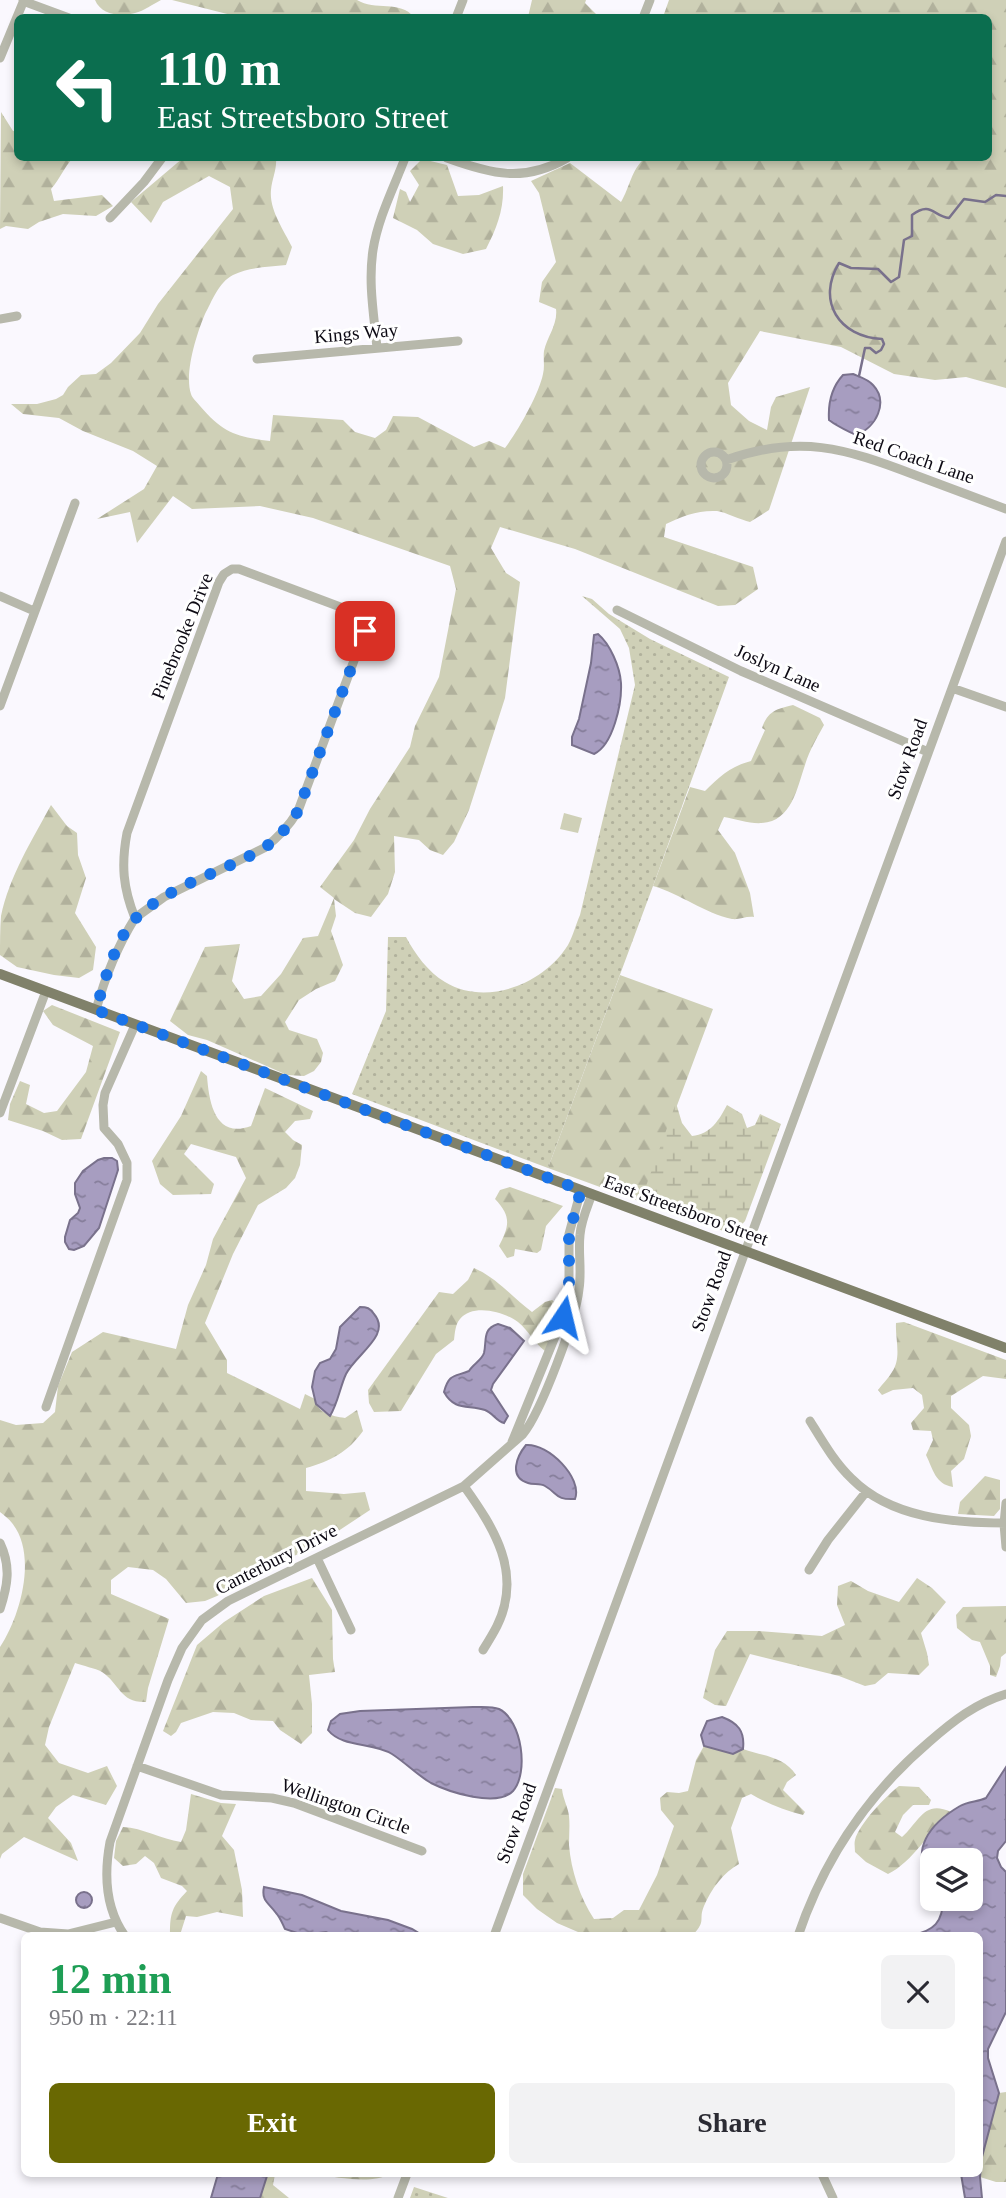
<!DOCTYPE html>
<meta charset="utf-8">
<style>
body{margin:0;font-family:Georgia,serif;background:#f2f2f3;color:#2b2b33;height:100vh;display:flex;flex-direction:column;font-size:26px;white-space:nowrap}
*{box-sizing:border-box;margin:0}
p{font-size:23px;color:#7c7c81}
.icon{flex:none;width:38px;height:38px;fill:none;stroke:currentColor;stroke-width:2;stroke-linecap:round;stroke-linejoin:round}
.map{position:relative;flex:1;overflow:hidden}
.sheet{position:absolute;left:21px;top:1932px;width:962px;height:245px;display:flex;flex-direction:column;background:#fff;border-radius:10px;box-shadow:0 4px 10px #0003}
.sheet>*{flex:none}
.guide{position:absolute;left:14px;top:14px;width:978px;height:147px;border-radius:10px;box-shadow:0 4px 10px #0003;background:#0b6e4f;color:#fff;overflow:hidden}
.buttons{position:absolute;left:920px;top:1848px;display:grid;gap:14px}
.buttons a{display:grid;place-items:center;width:63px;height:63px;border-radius:10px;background:#fff;box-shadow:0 4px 10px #0003;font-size:35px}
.pin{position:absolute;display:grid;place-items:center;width:60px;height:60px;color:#fff;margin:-30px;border-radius:14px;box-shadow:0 4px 10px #0006}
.me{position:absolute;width:77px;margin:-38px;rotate:10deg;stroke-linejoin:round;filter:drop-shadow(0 0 5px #0008)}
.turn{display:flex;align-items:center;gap:24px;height:147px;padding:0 28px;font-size:32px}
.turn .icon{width:91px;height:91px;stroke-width:2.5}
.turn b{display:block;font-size:49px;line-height:60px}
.round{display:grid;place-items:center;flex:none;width:74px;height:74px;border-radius:10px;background:#f2f2f3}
.overview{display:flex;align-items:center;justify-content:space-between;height:119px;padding:0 28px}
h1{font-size:42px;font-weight:700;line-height:52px;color:#1e9e55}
.primary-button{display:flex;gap:14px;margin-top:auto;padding:14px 28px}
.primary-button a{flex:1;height:80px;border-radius:10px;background:#696802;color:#fff;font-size:28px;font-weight:700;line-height:80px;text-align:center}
.primary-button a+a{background:#f2f2f3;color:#2b2b33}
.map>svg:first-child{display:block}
.grass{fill:url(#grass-dots)}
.forest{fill:url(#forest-firs)}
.wetland{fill:url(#wetland-marsh)}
.garden{fill:#cfd0b7}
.water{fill:url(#water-ripples);stroke:#79718c;stroke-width:2}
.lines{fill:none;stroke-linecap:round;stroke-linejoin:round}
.stream{stroke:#79718c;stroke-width:2.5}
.minor{stroke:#b7b8ab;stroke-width:9}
.major{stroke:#80816a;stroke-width:10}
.route{stroke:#1a73e8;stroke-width:12;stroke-dasharray:0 21.6}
.labels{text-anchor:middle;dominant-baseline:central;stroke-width:6;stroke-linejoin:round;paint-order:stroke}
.street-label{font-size:19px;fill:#0d0a14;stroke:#fff}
</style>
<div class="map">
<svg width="1006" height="2198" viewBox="0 0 1006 2198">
<defs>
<pattern id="grass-dots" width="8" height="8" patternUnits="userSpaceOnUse" patternTransform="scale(1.75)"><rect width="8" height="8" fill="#cfd0b7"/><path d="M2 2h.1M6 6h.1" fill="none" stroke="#b1b19c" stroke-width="1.8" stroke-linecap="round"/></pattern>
<pattern id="forest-firs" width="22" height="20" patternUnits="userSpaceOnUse" patternTransform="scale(1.75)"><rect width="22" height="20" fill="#cfd0b7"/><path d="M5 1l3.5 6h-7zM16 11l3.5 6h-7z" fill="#b1b19c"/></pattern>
<pattern id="wetland-marsh" width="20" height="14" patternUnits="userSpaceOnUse" patternTransform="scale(1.75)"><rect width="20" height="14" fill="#cfd0b7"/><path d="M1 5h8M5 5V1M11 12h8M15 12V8" fill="none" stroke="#b1b19c"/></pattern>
<pattern id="water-ripples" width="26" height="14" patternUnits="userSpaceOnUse" patternTransform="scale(1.75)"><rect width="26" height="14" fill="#a79dc0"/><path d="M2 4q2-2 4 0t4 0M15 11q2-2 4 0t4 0" fill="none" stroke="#867e9b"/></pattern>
</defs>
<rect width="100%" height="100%" fill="#faf8fe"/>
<!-- grass -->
<path class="grass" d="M582,596L592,599L609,614L650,639L729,677L653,886L548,1168L352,1094L386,1011L388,937H406C415,954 428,972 445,982C486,1007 544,984 568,945C573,936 576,924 580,915L635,685L629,648L620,629Z
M414,2187L448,2198H410Z"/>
<!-- forest -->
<path class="forest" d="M95,0H161C153,4 144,11 135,13C121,17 101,15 95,0Z
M172,0H357C375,11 400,0 414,17H239Z
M532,0H586L585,3L599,17H528Z
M669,0H1006V388L966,377L935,380L894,374L841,347L760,331L728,383L731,405L749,421L767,430L771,407L776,397L810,387L769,510L750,522C741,520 725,512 717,511C698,510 682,516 666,524L664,537L753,567L758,589L735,605L718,606L575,549L500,527L491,548L506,573L520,582L505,698L469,810L454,842L443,855L430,850L419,840L394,836L395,872L388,894L371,917L355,913L334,899L336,916L331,931L343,965L335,981L316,989L299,1000L285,1022L289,1030L317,1039L323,1053L321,1062L314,1071L304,1076L287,1075L207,1040L188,1035L170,1021L205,947L240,944L232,981L244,999L261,996L281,974L303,938L318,936L334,898L320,887L354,840L370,809L410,747L415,726L439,677L456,589L450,566L313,518L260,506L192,509L173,496L137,543L130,512L97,519L144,489L157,466L133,451L83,431L59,418L23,414L11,404H37L56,399L63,395L68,387L81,375L96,374L111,363L140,333L158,304L233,209L230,187L209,176L163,202L151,223L131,202L183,158H276C277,170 272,178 271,190C269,210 284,230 292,247L286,265C269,267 249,267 233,275C219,282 212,301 205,314C197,333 184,373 191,394C192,398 197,402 200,406C223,433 237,437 270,441L273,415L343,420L355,432L375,438L386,430L393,416L418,417L474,447L489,441L505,448C518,431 539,394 543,374C545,366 543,358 544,351C547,337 558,324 556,309L539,302L542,282L556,262L539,193L531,181L570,163L621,202C630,187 631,170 645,158H989V18L663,17Z
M1,112L13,131H17L18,158H73C64,167 60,179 51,189L54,201L102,195L113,206L96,216L63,214L39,222L28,229L6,226L0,229Z
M422,159L447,165L458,196L479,195L503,186C504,209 497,228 486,249L463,254L433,244L417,230L393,218L400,189L406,192L410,202L419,185L410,171Z
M793,705L820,718L824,725C817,738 809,751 805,765C797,788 792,821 762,823C750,824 736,819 724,817L718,830L735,853L750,893L754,917C746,916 739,920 732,919C704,913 681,894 653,886L690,787L705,791C719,777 731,766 751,761L765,730L762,728C768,711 776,709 793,705Z
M51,805L67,826L77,833L78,855L86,878L75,913L96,947L93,970L79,978L54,975L17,967L0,955C0,943 0,929 1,916C9,877 32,840 51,805Z
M620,975L713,1009L641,1202L548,1168Z
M52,1005L120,1032L81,1139L62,1140L43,1131L8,1120L10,1104L20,1081L30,1085L26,1104L44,1113L57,1111L86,1072L93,1046L53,1025L43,1011Z
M201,1071L207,1076C209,1104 216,1139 251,1126L265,1088L313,1111L310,1119L295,1121L285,1132L293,1140L302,1145L300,1165L295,1178L286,1188L258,1205L233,1254L205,1323L227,1360V1373L300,1409L305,1394L315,1399C317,1413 332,1416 345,1418L357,1410L363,1431C348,1452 331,1461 306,1468V1491L344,1494L365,1492L370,1510L314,1547L267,1568L217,1596L205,1601L186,1603L166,1579L153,1570L128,1567L111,1580V1594L169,1619L148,1688L146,1702C120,1703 120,1684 102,1672C95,1668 83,1666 75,1663L49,1727L45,1745L59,1763L88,1773L107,1766L117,1786L106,1805L73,1795L56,1807L48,1818L71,1843L78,1861L24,1837L2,1854L0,1859V1647C20,1617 38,1555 12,1523C9,1519 4,1515 0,1512V1420L16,1425L43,1423L55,1412L58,1386L72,1352L103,1332L176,1349L188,1305L206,1265L213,1239L246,1178L236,1157L191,1144L184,1154L214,1184L211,1194L173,1195L160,1184L152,1161L181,1116Z
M510,1187L563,1206L546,1226L541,1250L537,1253L515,1249L514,1256L507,1258L499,1246C509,1226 512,1217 495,1199L500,1190Z
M474,1268C497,1278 512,1297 532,1312L545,1302L552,1300L561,1306L558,1322L545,1351C534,1343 529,1331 518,1322C505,1312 473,1303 460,1319C455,1325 455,1333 454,1340L436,1354L401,1411L374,1412L369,1403L368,1390L439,1292L453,1294L468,1280Z
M904,1322L1006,1360V1379L983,1376L951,1396V1408L969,1425L971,1436L964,1459L951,1471L953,1487C935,1484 933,1469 926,1455L933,1440L931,1431L913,1430L911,1423L924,1408L922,1395L913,1388L893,1390L882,1395L878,1390C882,1384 888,1379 892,1372C902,1358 895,1339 896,1323Z
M985,1476L1000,1480V1509L994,1516L958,1514L960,1502Z
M312,1578L332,1610L333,1659L335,1672L309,1675L312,1704V1733L301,1744L280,1730L273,1721L251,1720L234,1713L213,1712L181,1723L176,1732L171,1736L163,1731L197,1645L224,1622L264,1596Z
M917,1578L932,1588L946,1602L921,1633L927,1653L929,1665L919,1675L888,1673L875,1684L865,1686L839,1676L750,1654L726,1706L715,1705L703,1698L715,1650L727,1631H759L822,1636L845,1625L837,1605L838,1586L851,1581L868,1591L899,1602Z
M1006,1606V1653L1001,1657L1000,1666L996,1677L990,1675V1666L980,1642L972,1640L957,1628L956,1615L963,1607Z
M704,1746L733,1754L743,1749C762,1756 784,1756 796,1775L787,1782L783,1790L805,1812L803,1815C784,1810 768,1804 751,1794L742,1798L731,1828L739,1864C724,1872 711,1889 704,1906C698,1920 707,1920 693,1935H585L557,1923L537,1909L523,1895V1874L555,1788L562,1789C563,1799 568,1807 569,1816C570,1826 569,1835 569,1845C571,1870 580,1898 594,1919L613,1918L624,1910H639L657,1875L674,1826L661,1810L660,1798L667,1792L679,1793L688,1791L696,1760Z
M899,1786L919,1787L931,1800L929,1805H913L903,1815L895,1832L902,1837C919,1822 924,1799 951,1812C930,1830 913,1862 888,1874L866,1862L855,1852C855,1848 854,1844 855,1840C859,1824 886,1796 899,1786Z
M191,1794L221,1803L236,1804L222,1836L234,1850L242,1890L243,1917L217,1912L197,1917L186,1916L180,1935L170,1934C170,1913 172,1907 187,1891L182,1886L161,1878L154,1863L145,1856L136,1864L123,1866L114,1858L116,1841L123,1827C143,1828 161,1839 181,1842L186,1830Z
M1006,2092V2182H996L980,2177L982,2157L999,2093Z
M265,2174H275L273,2185L289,2198H260Z
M319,2174H389C375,2184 336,2178 319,2174Z"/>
<!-- wetland -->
<path class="wetland" d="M676,1103L682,1123L692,1136C711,1134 719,1120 727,1105L742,1114L747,1128L755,1125L760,1114L781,1124L745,1221L738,1229L726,1232L641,1200Z"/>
<!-- garden -->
<path class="garden" d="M564,813L582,818L578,833L560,829Z"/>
<!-- water -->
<path class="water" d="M853,374C860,377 868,379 873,385C889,402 876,428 856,435C846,430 838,427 829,420C828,404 832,387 843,375Z
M598,634C610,644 620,667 621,683C622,704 613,745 594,754L572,745V737L579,719L591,663L594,635Z
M104,1158H112L117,1161L118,1170L99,1228L84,1246L74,1250L69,1249L65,1242V1237L70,1220L78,1213L80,1208L75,1194V1183L83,1171L98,1160Z
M360,1307C367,1307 370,1308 374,1314C392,1335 356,1354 346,1374C340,1387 338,1403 330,1416L316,1404L312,1387L315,1371L320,1363L330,1359L336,1349L340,1327Z
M498,1324L510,1328L524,1341L493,1384L491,1390L508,1416L504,1423C496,1421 493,1413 485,1410C469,1404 455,1412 444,1392C449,1373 455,1377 469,1371C473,1364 482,1360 484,1353C487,1340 482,1329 498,1324Z
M526,1445C548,1443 583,1478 575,1499C555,1500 559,1494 545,1486C540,1483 533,1485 528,1483C508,1477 517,1456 526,1445Z
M473,1707C481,1707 492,1706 499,1709C522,1720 529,1773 513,1791C497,1808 449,1792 431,1783C417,1775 406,1763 392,1754C374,1742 342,1748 328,1730L331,1721L340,1714L360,1711Z
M722,1717C738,1723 745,1731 743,1749L733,1754L704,1746L701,1735L707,1721Z
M1006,1767V1841L998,1851L997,1858L1001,1867L1006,1872V2012L988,2049V2058L999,2093L982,2157L980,2177L982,2198H965L961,2174H980V1936L912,1935C934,1931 943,1922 943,1899H971V1860H933V1881C907,1851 931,1823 960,1806C968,1801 978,1802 986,1798Z
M264,1887L302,1895L341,1911L388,1920L412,1929L422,1935L334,1936L326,1932L303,1935L285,1929C282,1923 280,1917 276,1913C269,1903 261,1901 264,1887Z
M76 1900a8 8 0 1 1 16 0a8 8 0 1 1-16 0Z
M218,2174H270L267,2176L260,2198H211Z"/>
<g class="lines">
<!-- stream -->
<path class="stream" d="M859,376L865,348H870L876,353L881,350L884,344L882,339C839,337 816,301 839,263L851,268L878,269L891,282L899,277L904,240L912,236V215C931,201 933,216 949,218L964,199L985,202L996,195L1006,196"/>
<!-- minor -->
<path class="minor" d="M23,1L69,18
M456,18L463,0
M643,18L650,0
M0,58L24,0
M447,158C491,174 524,183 567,158
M110,218L144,182L162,158
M0,319L17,316
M377,348C374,315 368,283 373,250C378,218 394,187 405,158
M257,359L458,341
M701 465a13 13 0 1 1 26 0a13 13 0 1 1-26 0Z
M726,460C799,434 845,448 915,475C945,486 976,498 1006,509
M232,569H239L359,614L364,621L365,631L298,811C289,826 278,838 264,848L164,897L135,918C123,888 121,865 127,833L219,582L224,574Z
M0,596L34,611
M617,610L741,671L928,752
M952,688L1006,707
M0,706L75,503
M96,1010C105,977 117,947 135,918
M0,1113L46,991
M46,1407L127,1180V1163L118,1144L104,1128L103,1105L105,1093L135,1025
M810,1421C823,1442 835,1463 852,1479C891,1518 953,1523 1006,1523
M512,1442L563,1317L569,1291V1234L581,1190
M464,1486C494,1528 523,1573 497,1626C493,1634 488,1642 483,1650
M1006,1503L1004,1524L1006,1547
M0,1543C11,1566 8,1585 0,1609
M317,1558L351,1630
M809,1570L828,1540L866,1492
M137,1766L221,1795L272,1798L294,1803L422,1851
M0,1918L40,1932L68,1934L116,1922
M125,1936C105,1908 104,1874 110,1842L168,1680L182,1648L202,1620L228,1601L464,1486L523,1434C541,1412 576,1319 579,1289C582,1271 578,1253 580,1235C581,1221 587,1208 592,1194
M494,1936L1006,541
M798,1936C824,1859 868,1794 929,1742C953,1721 976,1703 1006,1694
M822,2174L833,2198
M398,2198L407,2174"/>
<!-- major -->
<path class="major" d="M0,974L1006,1348"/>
</g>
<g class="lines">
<!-- route -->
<path class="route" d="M365,631L298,811C289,826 278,838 264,848C224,872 172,884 137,917C116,937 104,982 96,1010L581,1190L569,1234V1291L563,1317"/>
</g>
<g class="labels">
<!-- street labels -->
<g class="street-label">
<text transform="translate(356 333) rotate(-5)">Kings Way</text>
<text transform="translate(914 457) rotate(19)">Red Coach Lane</text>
<text transform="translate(182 636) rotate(-68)">Pinebrooke Drive</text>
<text transform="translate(778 668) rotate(24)">Joslyn Lane</text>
<text transform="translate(907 759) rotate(-70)">Stow Road</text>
<text transform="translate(686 1210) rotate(20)">East Streetsboro Street</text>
<text transform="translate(711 1291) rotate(-70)">Stow Road</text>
<text transform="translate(276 1559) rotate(-27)">Canterbury Drive</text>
<text transform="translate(346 1806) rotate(19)">Wellington Circle</text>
<text transform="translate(516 1823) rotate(-70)">Stow Road</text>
</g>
</g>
</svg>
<div class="buttons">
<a><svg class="icon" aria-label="layers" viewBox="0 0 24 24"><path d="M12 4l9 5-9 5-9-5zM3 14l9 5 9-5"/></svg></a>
</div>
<div class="pin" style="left:365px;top:631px;background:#d93025"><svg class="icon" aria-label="arrive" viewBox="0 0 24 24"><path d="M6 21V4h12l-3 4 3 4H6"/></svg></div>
<svg class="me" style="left:563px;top:1317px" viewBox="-20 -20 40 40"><path d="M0-17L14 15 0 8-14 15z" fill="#1a73e8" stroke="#fff" stroke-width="4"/></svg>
<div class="guide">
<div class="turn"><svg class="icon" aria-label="left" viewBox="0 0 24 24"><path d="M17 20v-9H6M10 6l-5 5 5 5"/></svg><div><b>110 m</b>East Streetsboro Street</div></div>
</div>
<section class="sheet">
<div class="overview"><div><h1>12 min</h1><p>950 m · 22:11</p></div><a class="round"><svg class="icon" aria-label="close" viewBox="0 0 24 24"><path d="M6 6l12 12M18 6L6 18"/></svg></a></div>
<div class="primary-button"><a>Exit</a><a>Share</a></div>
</section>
</div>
